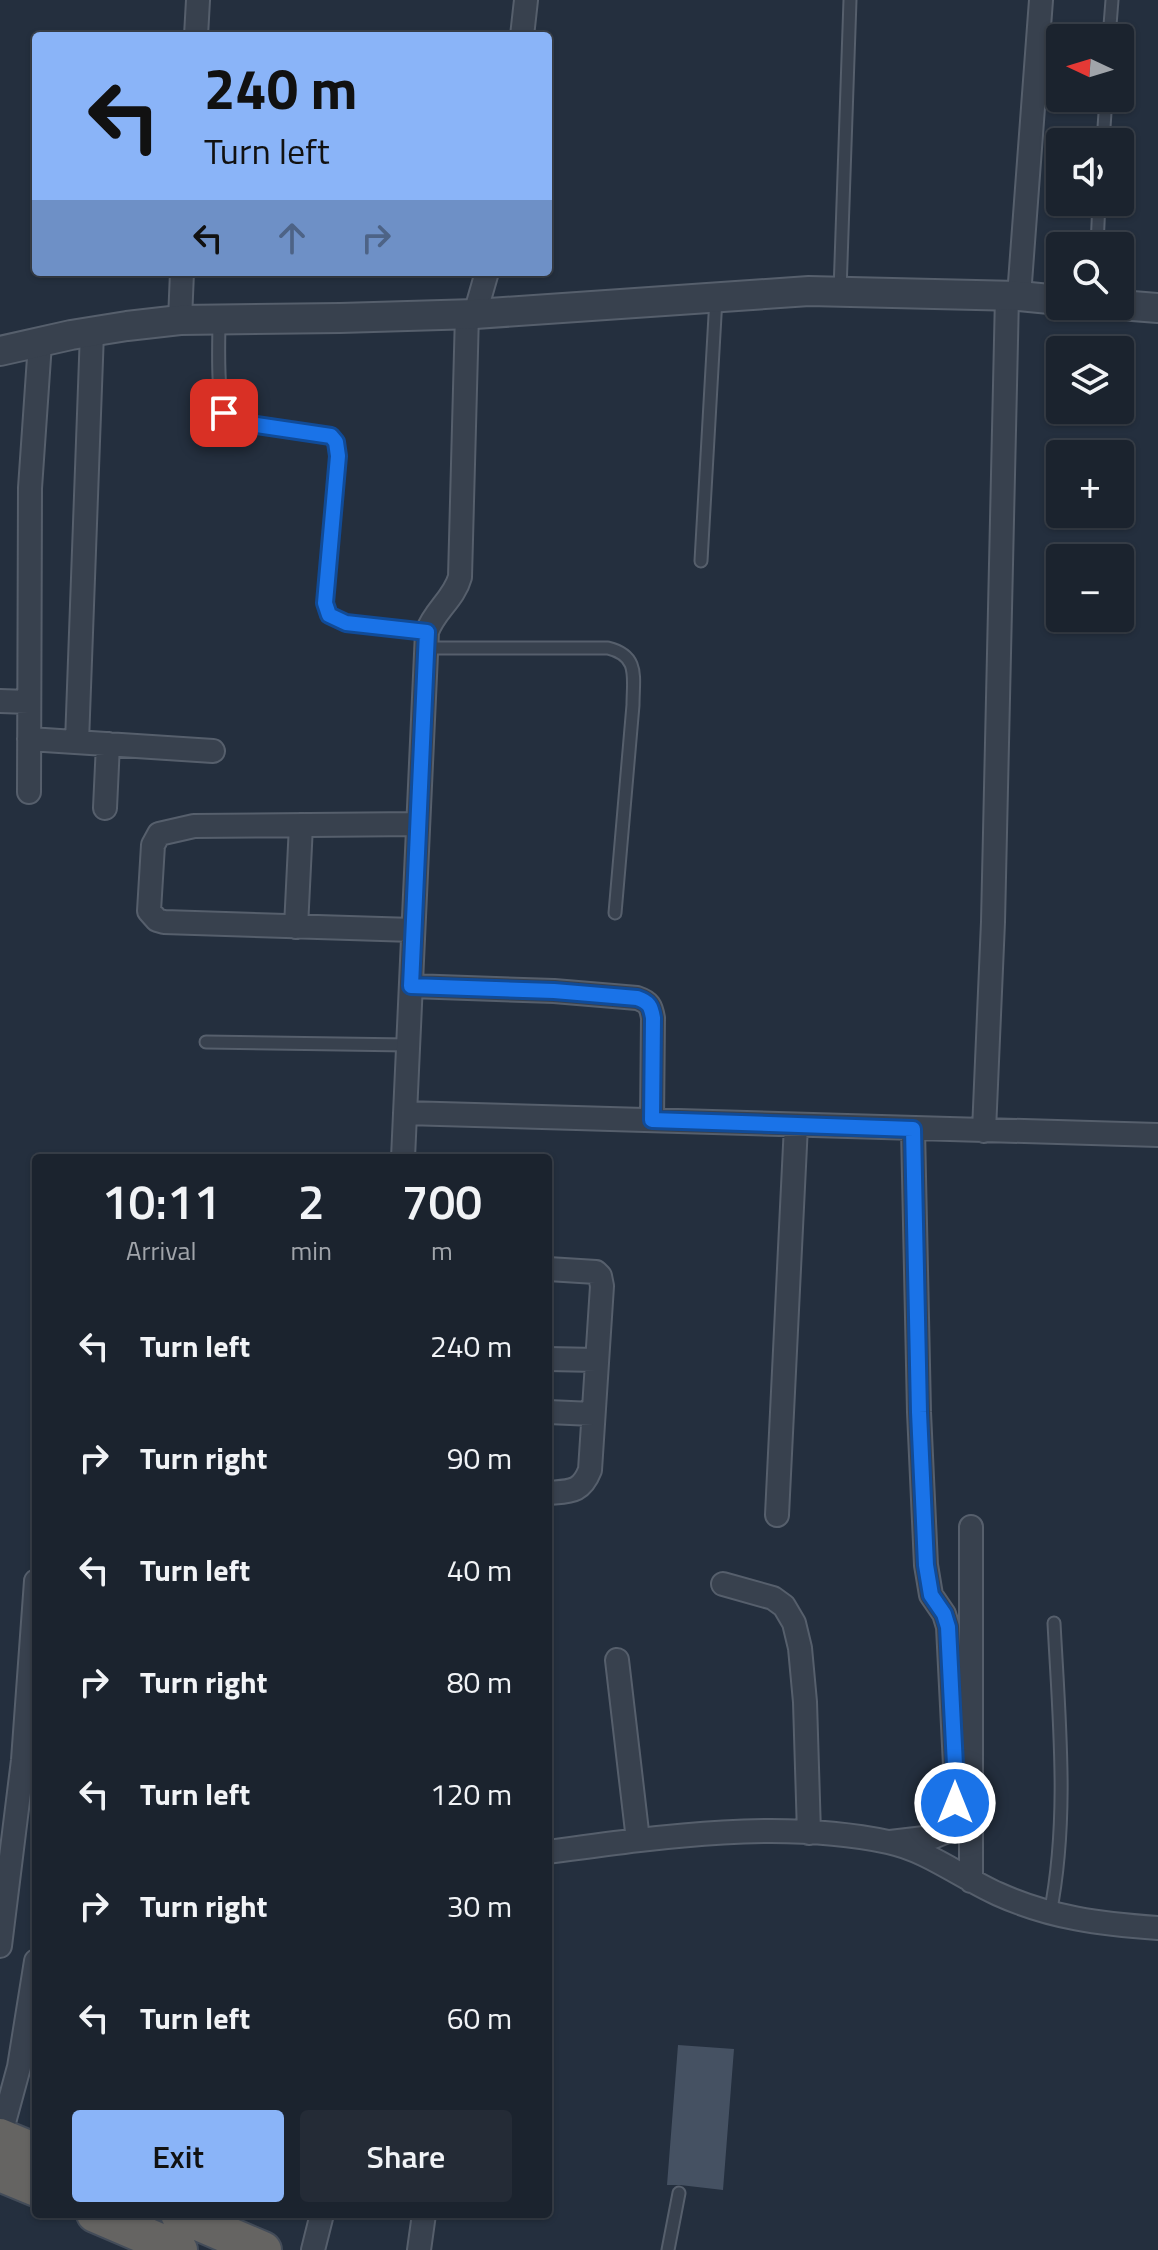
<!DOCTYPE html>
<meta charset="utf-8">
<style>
body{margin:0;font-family:"Titillium Web",sans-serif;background:#242b36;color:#f1f3f6;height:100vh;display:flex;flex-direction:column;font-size:30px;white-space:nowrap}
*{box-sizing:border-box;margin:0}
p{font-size:26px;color:#a0a4aa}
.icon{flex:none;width:44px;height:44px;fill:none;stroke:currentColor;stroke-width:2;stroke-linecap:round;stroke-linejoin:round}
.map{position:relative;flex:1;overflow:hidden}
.panel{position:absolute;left:32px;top:1154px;width:520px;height:1064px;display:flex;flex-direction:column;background:#1b232e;border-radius:8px;box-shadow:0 2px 6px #0004,0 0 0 2px #39404a}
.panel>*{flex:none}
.banner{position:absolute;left:32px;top:32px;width:520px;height:244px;border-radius:8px;box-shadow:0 2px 6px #0004,0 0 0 2px #39404a;background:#8ab4f8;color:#111;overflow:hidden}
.needle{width:52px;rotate:274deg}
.controls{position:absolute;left:1046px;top:24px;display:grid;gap:16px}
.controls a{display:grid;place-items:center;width:88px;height:88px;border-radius:8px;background:#1b232e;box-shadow:0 2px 6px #0004,0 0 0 2px #39404a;font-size:40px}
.pin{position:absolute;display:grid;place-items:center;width:68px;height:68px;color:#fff;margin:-34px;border-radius:16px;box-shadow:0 4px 12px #0006}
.me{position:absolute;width:88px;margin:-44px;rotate:0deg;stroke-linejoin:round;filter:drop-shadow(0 0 6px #0008)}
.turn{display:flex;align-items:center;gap:28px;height:168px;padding:0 40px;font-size:36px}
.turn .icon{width:104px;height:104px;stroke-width:2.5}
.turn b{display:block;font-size:56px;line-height:68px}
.lanes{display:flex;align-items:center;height:76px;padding:0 40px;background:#0003;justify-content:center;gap:40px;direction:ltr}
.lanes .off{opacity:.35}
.eta{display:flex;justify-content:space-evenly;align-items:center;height:136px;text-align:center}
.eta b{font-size:48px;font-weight:600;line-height:56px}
.action{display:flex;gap:16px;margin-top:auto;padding:16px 40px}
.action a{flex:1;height:92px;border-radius:8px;background:#8ab4f8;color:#111;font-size:32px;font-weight:600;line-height:92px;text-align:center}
.action a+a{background:#242b36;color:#f1f3f6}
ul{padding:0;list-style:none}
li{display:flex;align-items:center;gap:24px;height:112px;padding:0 40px}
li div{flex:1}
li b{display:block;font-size:30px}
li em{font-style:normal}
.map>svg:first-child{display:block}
.building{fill:#455162}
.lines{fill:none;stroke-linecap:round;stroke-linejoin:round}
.service-casing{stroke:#565f6c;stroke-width:15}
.minor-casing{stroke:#565f6c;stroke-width:26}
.tertiary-casing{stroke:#565f6c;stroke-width:32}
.trunk-casing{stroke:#434c59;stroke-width:40}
.service{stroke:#38414e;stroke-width:11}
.minor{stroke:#38414e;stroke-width:22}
.tertiary{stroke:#38414e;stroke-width:28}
.trunk{stroke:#656462;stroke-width:36}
.route-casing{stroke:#114b97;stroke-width:20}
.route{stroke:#1a73e8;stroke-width:14}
</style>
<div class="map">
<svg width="1158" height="2250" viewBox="0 0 1158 2250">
<rect width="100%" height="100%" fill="#242f3e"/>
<!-- building -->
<path class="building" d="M678,2045L734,2049L723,2190L680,2185H667Z"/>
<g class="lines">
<!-- service casing -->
<g class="service-casing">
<path id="service" d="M1109,38L1112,0
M1103,142L1106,98
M1097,246L1099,202
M840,291L850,0
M219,320C219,340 216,400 226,415C230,421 236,421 243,423L324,434C335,438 338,445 338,456L325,603L329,615L346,623L427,632
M701,561L716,298
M426,648H608C640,656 633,677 633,705L615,913
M206,1042L408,1045
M1050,1914C1069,1819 1059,1719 1054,1623
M668,2250L679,2193"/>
</g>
<!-- minor casing -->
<g class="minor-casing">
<path id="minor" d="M196,36L198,0
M522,36L526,0
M1019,296L1041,0
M475,314L487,272
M180,320L182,272
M0,701L29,702
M29,739L213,751
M77,742L92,332
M29,792L30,488L40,343
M105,808L108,744
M296,927L301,825
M413,930L164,922L157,920L149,911L153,845L159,834L194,826L418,824
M411,986L554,991L637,998C649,1002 651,1006 653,1018L652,1120
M405,1113L1158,1135
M984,1131L993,922L1007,296
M403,1158L427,632C434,611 454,599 460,577L467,314
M548,1269L596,1272L600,1276L602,1286L590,1470C581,1493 570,1491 548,1493
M548,1359L597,1360
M548,1412L593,1414
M777,1515L796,1125
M723,1584L773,1598L784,1606L794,1623L800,1648L805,1702L809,1833
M617,1660L638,1840
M890,1842L933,1837L945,1832L953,1822L956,1785L948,1627L944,1614L931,1595L926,1565L919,1412L913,1129
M548,1852C657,1837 779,1819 888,1842C927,1850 962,1878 998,1894C1051,1918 1101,1924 1158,1928
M971,1881V1527
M0,1946L23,1760L36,1581
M0,2137L19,2067L36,1961
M313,2250L322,2214
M419,2250L424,2214"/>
</g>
<!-- tertiary casing -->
<g class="tertiary-casing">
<path id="tertiary" d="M1120,305L1158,308
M0,351L71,335L127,326L180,320L340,318L475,314L809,291L1019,296L1060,300"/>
</g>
<!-- trunk casing -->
<g class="trunk-casing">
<path id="trunk" d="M0,2137L36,2152
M0,2173L36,2188
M95,2214L179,2250
M179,2214L263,2250"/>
</g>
<!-- service -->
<use href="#service" class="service"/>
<!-- minor -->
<use href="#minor" class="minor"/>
<!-- tertiary -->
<use href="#tertiary" class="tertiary"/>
<!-- trunk -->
<use href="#trunk" class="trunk"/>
</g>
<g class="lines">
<!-- route casing -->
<g class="route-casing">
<path id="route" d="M224,413L230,419L243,423L331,436L336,442L338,456L325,603L329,615L346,623L427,632L411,986L554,991L637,998C649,1002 651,1006 653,1018L652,1120L913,1129L919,1412L926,1565L931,1595L944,1614L948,1627L956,1785L955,1803"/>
</g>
<!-- route -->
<use href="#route" class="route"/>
</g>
</svg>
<div class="controls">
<a><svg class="needle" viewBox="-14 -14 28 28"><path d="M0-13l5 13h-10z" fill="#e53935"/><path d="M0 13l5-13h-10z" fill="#a0a4aa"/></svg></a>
<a><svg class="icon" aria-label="sound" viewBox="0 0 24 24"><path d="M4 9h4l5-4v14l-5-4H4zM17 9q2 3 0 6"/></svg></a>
<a><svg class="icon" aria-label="search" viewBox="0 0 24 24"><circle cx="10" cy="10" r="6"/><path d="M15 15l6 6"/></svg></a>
<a><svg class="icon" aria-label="layers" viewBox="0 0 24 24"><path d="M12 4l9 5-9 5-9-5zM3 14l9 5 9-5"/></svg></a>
<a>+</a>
<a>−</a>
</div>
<div class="pin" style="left:224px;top:413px;background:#d93025"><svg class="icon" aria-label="arrive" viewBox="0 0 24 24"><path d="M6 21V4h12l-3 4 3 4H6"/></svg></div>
<svg class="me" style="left:955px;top:1803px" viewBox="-20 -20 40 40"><circle r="17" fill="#1a73e8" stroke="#fff" stroke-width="3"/><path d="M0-11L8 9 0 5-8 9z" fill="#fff"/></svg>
<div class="banner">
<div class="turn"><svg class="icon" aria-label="left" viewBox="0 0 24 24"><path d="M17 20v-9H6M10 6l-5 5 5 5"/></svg><div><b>240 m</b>Turn left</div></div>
<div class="lanes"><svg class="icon" aria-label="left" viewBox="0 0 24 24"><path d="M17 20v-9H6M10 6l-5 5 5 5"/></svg><svg class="icon off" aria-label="ahead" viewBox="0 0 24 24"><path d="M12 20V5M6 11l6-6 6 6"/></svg><svg class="icon off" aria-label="right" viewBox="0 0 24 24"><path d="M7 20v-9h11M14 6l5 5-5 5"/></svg></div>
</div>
<section class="panel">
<div class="eta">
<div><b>10:11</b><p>Arrival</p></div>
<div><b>2</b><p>min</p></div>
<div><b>700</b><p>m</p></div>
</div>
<ul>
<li><svg class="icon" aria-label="left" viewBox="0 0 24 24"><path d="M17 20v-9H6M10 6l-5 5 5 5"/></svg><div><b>Turn left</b></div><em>240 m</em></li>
<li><svg class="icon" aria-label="right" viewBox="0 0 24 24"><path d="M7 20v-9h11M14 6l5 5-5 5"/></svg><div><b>Turn right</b></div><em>90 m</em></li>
<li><svg class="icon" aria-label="left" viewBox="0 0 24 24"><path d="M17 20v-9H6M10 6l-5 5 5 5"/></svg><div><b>Turn left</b></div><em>40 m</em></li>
<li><svg class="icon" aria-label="right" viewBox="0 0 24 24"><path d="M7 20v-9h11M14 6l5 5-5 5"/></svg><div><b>Turn right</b></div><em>80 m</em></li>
<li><svg class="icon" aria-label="left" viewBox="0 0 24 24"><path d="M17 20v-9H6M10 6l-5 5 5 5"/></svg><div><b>Turn left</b></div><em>120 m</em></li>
<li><svg class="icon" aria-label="right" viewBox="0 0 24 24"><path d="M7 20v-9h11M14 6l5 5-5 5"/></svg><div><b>Turn right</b></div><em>30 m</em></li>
<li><svg class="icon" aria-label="left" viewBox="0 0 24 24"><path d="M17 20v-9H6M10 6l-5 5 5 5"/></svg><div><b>Turn left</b></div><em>60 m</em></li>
</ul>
<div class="action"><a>Exit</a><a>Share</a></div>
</section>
</div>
